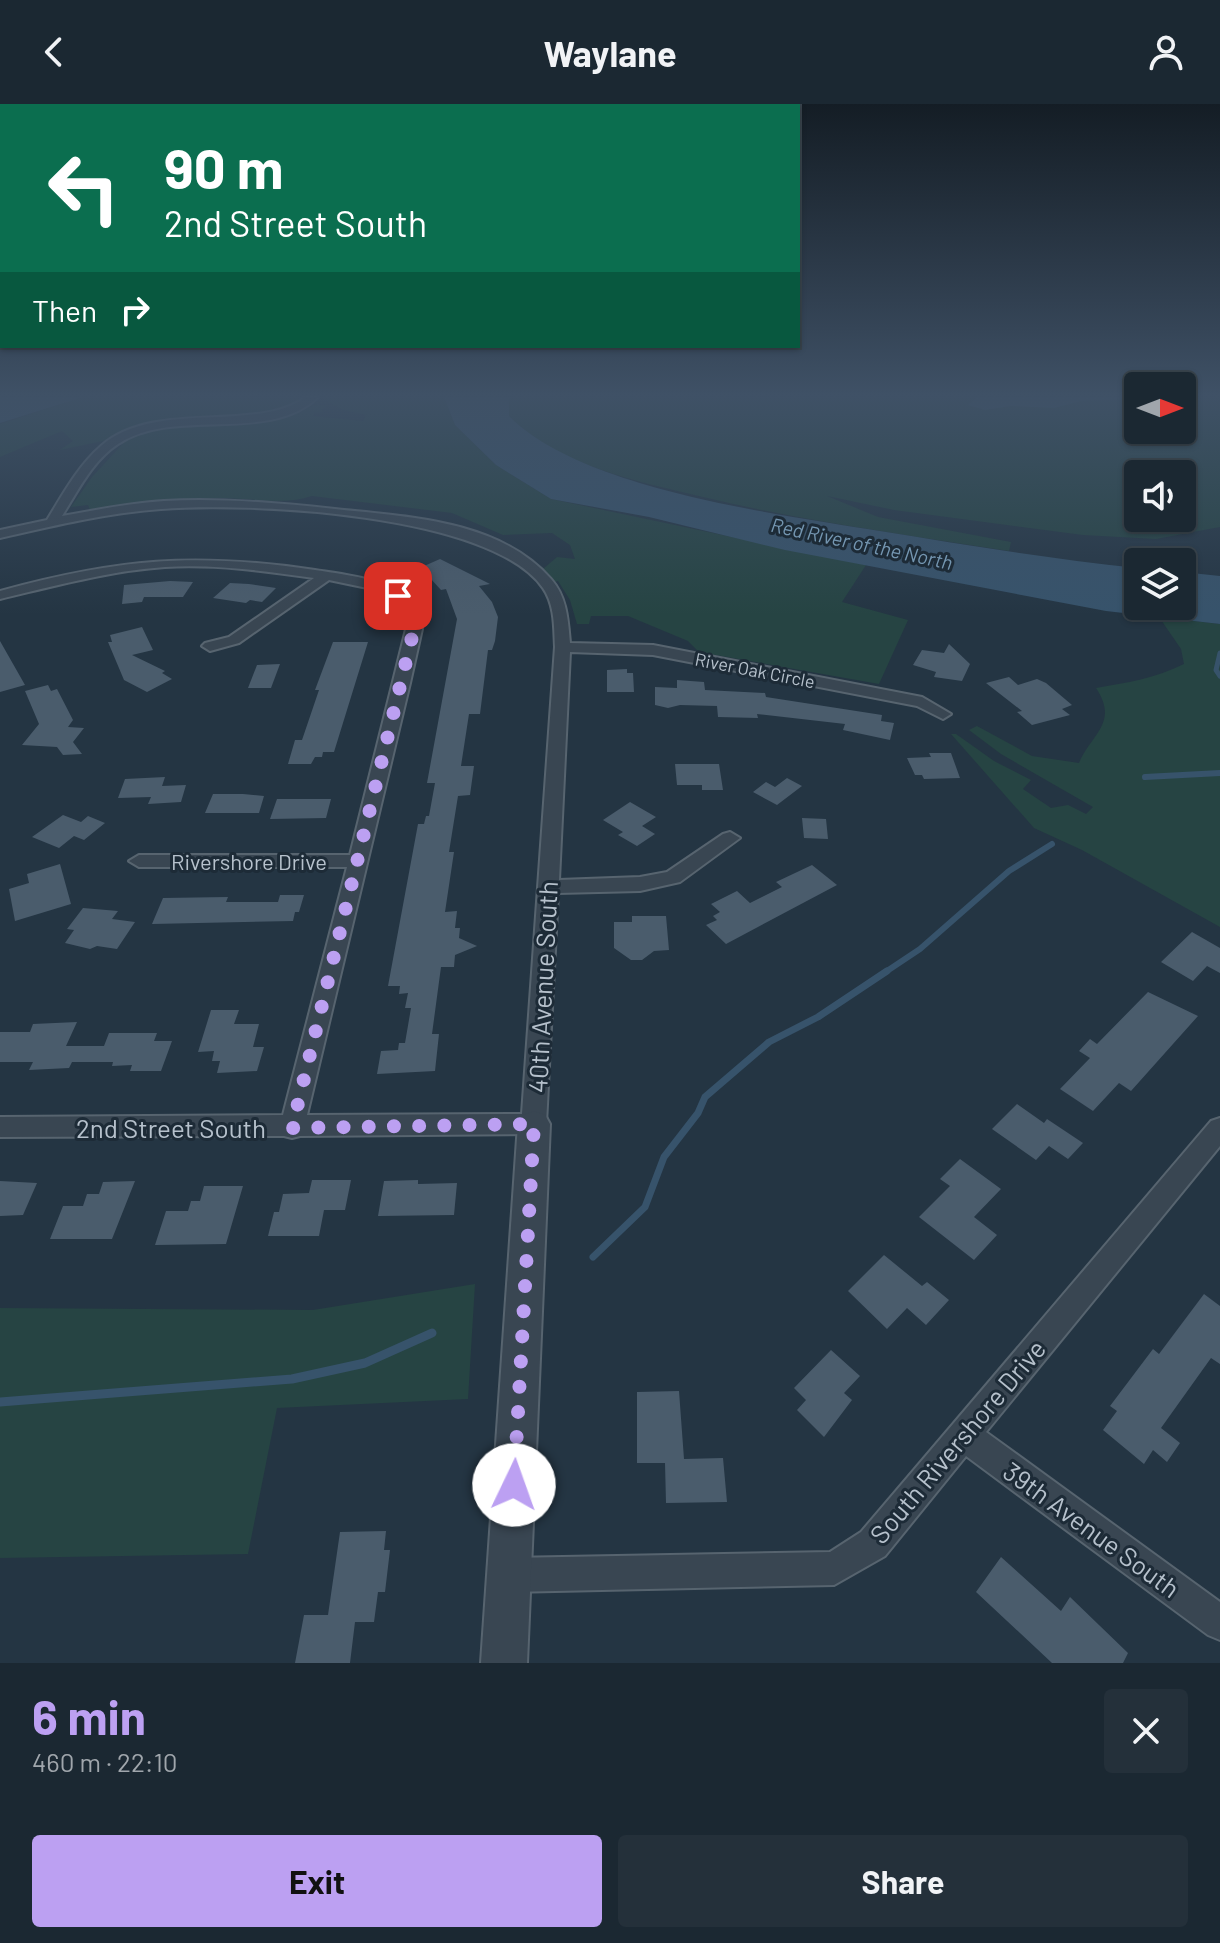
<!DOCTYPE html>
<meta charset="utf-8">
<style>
body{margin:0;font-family:Barlow,sans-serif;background:#24303a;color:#f1f3f6;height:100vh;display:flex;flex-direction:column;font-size:30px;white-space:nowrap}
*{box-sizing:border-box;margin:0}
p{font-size:26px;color:#a0a6ac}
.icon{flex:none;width:44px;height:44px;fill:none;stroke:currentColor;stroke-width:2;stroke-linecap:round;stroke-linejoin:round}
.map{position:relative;height:1559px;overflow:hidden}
.side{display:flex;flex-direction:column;background:#1b2832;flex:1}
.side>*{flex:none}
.guide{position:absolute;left:0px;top:0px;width:800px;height:244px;box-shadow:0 2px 6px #0004,0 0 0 2px #39444d;background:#0b6e4f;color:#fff;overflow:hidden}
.needle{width:52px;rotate:90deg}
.controls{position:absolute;left:1124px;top:268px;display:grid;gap:16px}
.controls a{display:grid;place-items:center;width:72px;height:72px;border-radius:8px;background:#1b2832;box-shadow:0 2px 6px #0004,0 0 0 2px #39444d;font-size:40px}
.pin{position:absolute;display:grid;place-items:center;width:68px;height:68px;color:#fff;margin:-34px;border-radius:16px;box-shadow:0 4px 12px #0006}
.me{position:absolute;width:88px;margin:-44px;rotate:3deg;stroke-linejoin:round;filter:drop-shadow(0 0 6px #0008)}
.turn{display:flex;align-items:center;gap:28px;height:168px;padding:0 32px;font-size:36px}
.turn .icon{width:104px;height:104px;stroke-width:2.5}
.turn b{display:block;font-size:56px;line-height:68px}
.then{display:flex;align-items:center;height:76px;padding:0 32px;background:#0003;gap:16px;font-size:30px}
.round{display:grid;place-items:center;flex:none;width:84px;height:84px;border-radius:8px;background:#24303a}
.summary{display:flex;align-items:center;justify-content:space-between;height:136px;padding:0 32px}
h1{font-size:48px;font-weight:700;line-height:60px;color:#bca0f2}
.primary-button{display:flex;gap:16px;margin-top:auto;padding:16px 32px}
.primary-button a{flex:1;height:92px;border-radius:8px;background:#bca0f2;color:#111;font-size:32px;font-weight:700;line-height:92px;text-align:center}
.primary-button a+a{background:#24303a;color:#f1f3f6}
header{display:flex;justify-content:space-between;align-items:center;height:104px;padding:0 32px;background:#1b2832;font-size:36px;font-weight:700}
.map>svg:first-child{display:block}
.green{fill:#264443;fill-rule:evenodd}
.water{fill:#37536b}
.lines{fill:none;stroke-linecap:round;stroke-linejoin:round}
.stream-far3{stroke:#37536b;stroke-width:5}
.stream-far2{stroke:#37536b;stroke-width:6}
.stream-far1{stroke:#37536b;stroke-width:7}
.stream{stroke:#37536b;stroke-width:9}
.building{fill:#4a5c6c}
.minor-casing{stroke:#57646f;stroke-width:4}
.tertiary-casing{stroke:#57646f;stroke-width:4}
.minor{fill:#394652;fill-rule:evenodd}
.tertiary{fill:#394652;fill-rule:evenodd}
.route{stroke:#bca0f2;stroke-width:14;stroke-dasharray:0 25.2}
.labels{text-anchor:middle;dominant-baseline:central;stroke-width:6;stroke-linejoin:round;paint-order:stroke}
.far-street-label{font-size:18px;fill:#b6c1cc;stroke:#1d2b37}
.far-water-label{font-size:20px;font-style:italic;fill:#7496b1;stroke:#1d2b37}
.street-label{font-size:22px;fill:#b6c1cc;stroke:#1d2b37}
.near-street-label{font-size:26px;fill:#b6c1cc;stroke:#1d2b37}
</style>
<header><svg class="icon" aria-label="back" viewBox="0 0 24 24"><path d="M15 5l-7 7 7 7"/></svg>Waylane<svg class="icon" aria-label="person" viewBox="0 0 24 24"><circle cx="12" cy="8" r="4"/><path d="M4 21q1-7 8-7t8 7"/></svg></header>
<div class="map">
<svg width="1220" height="1559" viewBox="0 0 1220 1559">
<rect width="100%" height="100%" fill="#243543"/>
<!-- green -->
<path class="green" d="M83,293H305L288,304L273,307L143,322L108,336L60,346L73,337L62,327L0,353V320Z
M320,293H444L455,321L496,361L551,395L866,461L842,498L908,516L879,580L699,548L688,537L628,512H591L589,520H577L570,496L558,477L555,478L543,465L557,453L575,455L570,441L552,429L503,431L452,409L312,392C281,402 253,394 220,394C176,395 134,400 90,406L88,401L71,403L92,373L129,333L151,326L196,319L279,312L298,309L318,300L326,303L321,306L324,308L314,309L313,312L363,317L366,311L343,306Z
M509,293H1138V326H1182V293H1220V423L1156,435L1083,431L894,406L827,392L878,413L1011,438L1009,447C906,431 803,417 703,393C636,377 559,362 509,312ZM1138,370H1182V414H1138Z
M1159,513L1220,520V823L1082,746L1034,724L951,630H956L994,657L1031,676L1023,685L1051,704L1068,701L1086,710L1093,703L1001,650L969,626L977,622L1032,652L1079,659C1092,629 1119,619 1096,584C1126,579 1156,574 1184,560L1181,545Z
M475,1180L468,1295L277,1304L248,1450L0,1454V1204L313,1206Z"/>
<!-- water -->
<path class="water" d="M0,293H83L0,319Z
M444,293H509V312C582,386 778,410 880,427C966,441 1052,455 1138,464V502H1182V468L1220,472V520L1106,507L785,446L649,413L551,395L496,361L455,321Z
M977,293H1129V295L1081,297L1054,304L1011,302L985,306L968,301Z"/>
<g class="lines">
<!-- stream-far3 -->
<path class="stream-far3" d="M1220,549L1216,566L1220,572"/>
<!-- stream-far2 -->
<path class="stream-far2" d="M1145,673L1220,669
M884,869L920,845L1009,767L1052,740"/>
<!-- stream-far1 -->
<path class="stream-far1" d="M593,1153L645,1103L664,1053L698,1009L705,993L769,938L818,913L887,867"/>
<!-- stream -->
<path class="stream" d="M0,1298L292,1275L365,1259L432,1229"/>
</g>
<!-- building -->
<path class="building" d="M440,455L490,480L479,482L492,498L498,513L495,537L492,546H488L480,610H469L461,662H474L470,691L458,692L449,748H454L445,808L457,807L455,824H460L459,834L477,842L455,851L454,863H441L432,930H439L435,967L377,970L381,947L398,946L399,939H405L411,904H405L408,889L399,890L400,882H388L418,720H424L426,712H429L435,679H427L457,515L446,485L441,486L430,474L415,466Z
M170,477L193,478L183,493H144L142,498L122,500L124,481Z
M230,479L249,480L276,484L262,498L250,496L246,499L213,494Z
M142,523L153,546L132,551L165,567L162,569L172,575L147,588L124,576L108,538H112L110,531Z
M0,537L25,581L0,588Z
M333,538H368L334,648H323L322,653H315L311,660H288L295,636H302L319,586H315Z
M949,540L970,560L962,577L934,573L936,568L913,561L922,546L944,549Z
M280,560L271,584H248L257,561Z
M627,565V569H633L634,588H607V566Z
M1009,573L1018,581L1037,575L1046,579L1072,601L1062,605L1070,611L1032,621L1017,608L1022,607L986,579Z
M677,576L704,578L705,586L765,589L766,593L882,611L881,617L894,619L890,636L843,626L845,620L757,610L758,614L718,613L717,602L680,601L668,604L655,601V583L677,584Z
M48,581L51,587L57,585L73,616L68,623L84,624L73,638L82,650L63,651L57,643L22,641L39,620L25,587Z
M929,649H951L960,674L924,675L922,671H915L907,654L931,653Z
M675,660H719L723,686H702V681H677Z
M165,673L162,682L186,681L181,698L148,700L151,693L118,694L125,675Z
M787,674L802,682L777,701L753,688L766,678L775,683Z
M213,690H243L264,692L259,709H205Z
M277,695H331L326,714L270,715Z
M630,698L656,713L642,722L655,730L637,742L618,731L623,728L603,716Z
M63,711L81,718L88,712L105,719L84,736L74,732L59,744L32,733Z
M802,714L826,715L828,735L804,734Z
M60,760L71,800L15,817L9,785L29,779L27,770Z
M812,761L837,781L726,840L706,821L717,816L713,812L720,808L711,800L737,787L750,799L782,783L776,778Z
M280,791H304L299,808H295L293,817L152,820L163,794L228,793L226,798H278Z
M83,804L118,807L112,815L135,818L117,845L97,842L90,845L65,839L74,826L67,825Z
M632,812H666L669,846L654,847L642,856H631L614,844V818H632Z
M1192,828L1220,844V869L1207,862L1193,877L1161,858Z
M1148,888L1198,912L1131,987L1119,979L1093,1007L1060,985L1090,954L1079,947L1090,935L1097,940Z
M211,906H239L234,920H259L253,943H264L257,967L217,969L220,957H212L214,947L198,948Z
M77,918L66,942H104L109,929H157L154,937H172L161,967H130L132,961L112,962L113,958H72L69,964L29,966L33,958H0V928H30L33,920Z
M1017,1000L1044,1019L1047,1015L1083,1039L1068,1055L1049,1042L1036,1056L992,1025Z
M960,1055L1001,1085L974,1113L997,1131L974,1156L919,1113L950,1082L940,1075Z
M312,1076H351L345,1106H324L319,1132H268L274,1108H279L283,1090L309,1089Z
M418,1076V1080L457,1079L454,1111L378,1112L384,1077Z
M0,1077L37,1079L23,1111L0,1112Z
M135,1077L112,1135H50L63,1102H83L87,1090H99L103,1078Z
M204,1082H243L226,1140L155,1141L166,1107H188L191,1097H200Z
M884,1151L922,1182L927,1178L949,1196L926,1221L907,1204L887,1225L848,1187Z
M1204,1190L1220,1202V1260L1211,1254L1161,1324L1180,1339L1167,1358L1153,1346L1144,1360L1103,1326L1117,1307L1110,1302L1153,1245L1159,1250Z
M831,1246L860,1272L844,1289L852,1296L824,1333L797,1306L806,1296L794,1284Z
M679,1287L684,1355L723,1354L727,1398L666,1399L665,1359H637V1288Z
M386,1427L384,1446H390L385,1488H378L374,1518H355L350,1559H295L304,1511H328L340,1428Z
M1001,1453L1061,1507L1070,1493L1128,1549L1123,1559H1052L976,1488Z"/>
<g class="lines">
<!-- minor casing -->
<g class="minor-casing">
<path id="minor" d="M306,293H318C268,341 175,302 118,340C92,357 78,387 62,412C96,406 130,399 164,397C222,394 279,399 335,405C409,413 499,416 551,475C567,493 568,516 570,539L653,541L922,593L951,610L943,615L917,602L653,551L570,548L559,776L640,773L667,768L723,730L730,728L740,734L680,778L640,787L558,789L546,1020L543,1027L534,1030L300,1032L292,1034L284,1032L0,1033V1013L283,1011L347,763H139L129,757L139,751H350L406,525V508L377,486L329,476L239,539L210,547L202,542L205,539L229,533L314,474C265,467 215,460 165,463C108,467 55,482 0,495V487C117,455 194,448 315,466C354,472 392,475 420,506L422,525L410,579L307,1011L522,1010L555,543C554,524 555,501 543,484C491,409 248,398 161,405C106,409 53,422 0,434V426L47,416C63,390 78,362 101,342C136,311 193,315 236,312C261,310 285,308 306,293Z
M1220,1014V1042L986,1328L1220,1498V1536L1208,1531L966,1352L885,1452L834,1481L509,1488L497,1483L492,1471L497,1459L509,1454L830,1448L861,1428L1211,1017Z"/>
</g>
<!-- tertiary casing -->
<g class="tertiary-casing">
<path id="tertiary" d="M534,1007L545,1011L550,1020L527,1559H481L518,1020L523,1011Z"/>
</g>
<!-- minor -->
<use href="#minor" class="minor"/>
<!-- tertiary -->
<use href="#tertiary" class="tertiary"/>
</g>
<!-- sky -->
<linearGradient id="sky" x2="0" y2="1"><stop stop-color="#141d25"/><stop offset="0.57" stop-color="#3f5166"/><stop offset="1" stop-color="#3f5166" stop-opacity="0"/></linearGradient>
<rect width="1220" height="511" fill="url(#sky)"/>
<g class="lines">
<!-- route -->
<path class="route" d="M398,492L413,506L414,525L292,1024L534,1020L514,1381"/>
</g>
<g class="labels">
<!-- far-street labels -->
<g class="far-street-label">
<text transform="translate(755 566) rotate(11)">River Oak Circle</text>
</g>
<!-- far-water labels -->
<g class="far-water-label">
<text transform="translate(862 439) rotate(12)">Red River of the North</text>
</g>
<!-- street labels -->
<g class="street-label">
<text x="249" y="757">Rivershore Drive</text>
</g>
<!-- near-street labels -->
<g class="near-street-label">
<text transform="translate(542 883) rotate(-87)">40th Avenue South</text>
<text x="171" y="1023">2nd Street South</text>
<text transform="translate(957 1337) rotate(-50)">South Rivershore Drive</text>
<text transform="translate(1092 1425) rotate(36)">39th Avenue South</text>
</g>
</g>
</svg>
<div class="controls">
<a><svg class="needle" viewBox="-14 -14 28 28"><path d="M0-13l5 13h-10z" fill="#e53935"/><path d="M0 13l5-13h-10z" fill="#a0a6ac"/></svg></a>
<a><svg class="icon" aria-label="sound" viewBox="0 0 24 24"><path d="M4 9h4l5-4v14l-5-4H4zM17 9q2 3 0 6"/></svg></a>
<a><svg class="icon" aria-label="layers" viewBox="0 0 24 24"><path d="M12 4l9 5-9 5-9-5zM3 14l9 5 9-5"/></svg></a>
</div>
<div class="pin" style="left:398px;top:492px;background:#d93025"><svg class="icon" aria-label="arrive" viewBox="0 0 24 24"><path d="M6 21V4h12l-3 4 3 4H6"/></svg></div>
<svg class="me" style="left:514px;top:1381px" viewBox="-20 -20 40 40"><circle r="19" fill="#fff"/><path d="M0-13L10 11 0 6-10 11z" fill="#bca0f2"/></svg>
<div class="guide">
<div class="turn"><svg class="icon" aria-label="left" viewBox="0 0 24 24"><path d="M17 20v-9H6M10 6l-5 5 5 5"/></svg><div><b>90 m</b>2nd Street South</div></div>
<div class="then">Then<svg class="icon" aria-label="right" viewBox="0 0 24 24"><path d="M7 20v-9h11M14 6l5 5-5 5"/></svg></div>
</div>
</div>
<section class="side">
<div class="summary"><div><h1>6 min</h1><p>460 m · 22:10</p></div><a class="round"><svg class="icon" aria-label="close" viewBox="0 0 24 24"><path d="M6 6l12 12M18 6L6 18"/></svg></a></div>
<div class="primary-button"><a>Exit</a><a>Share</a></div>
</section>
